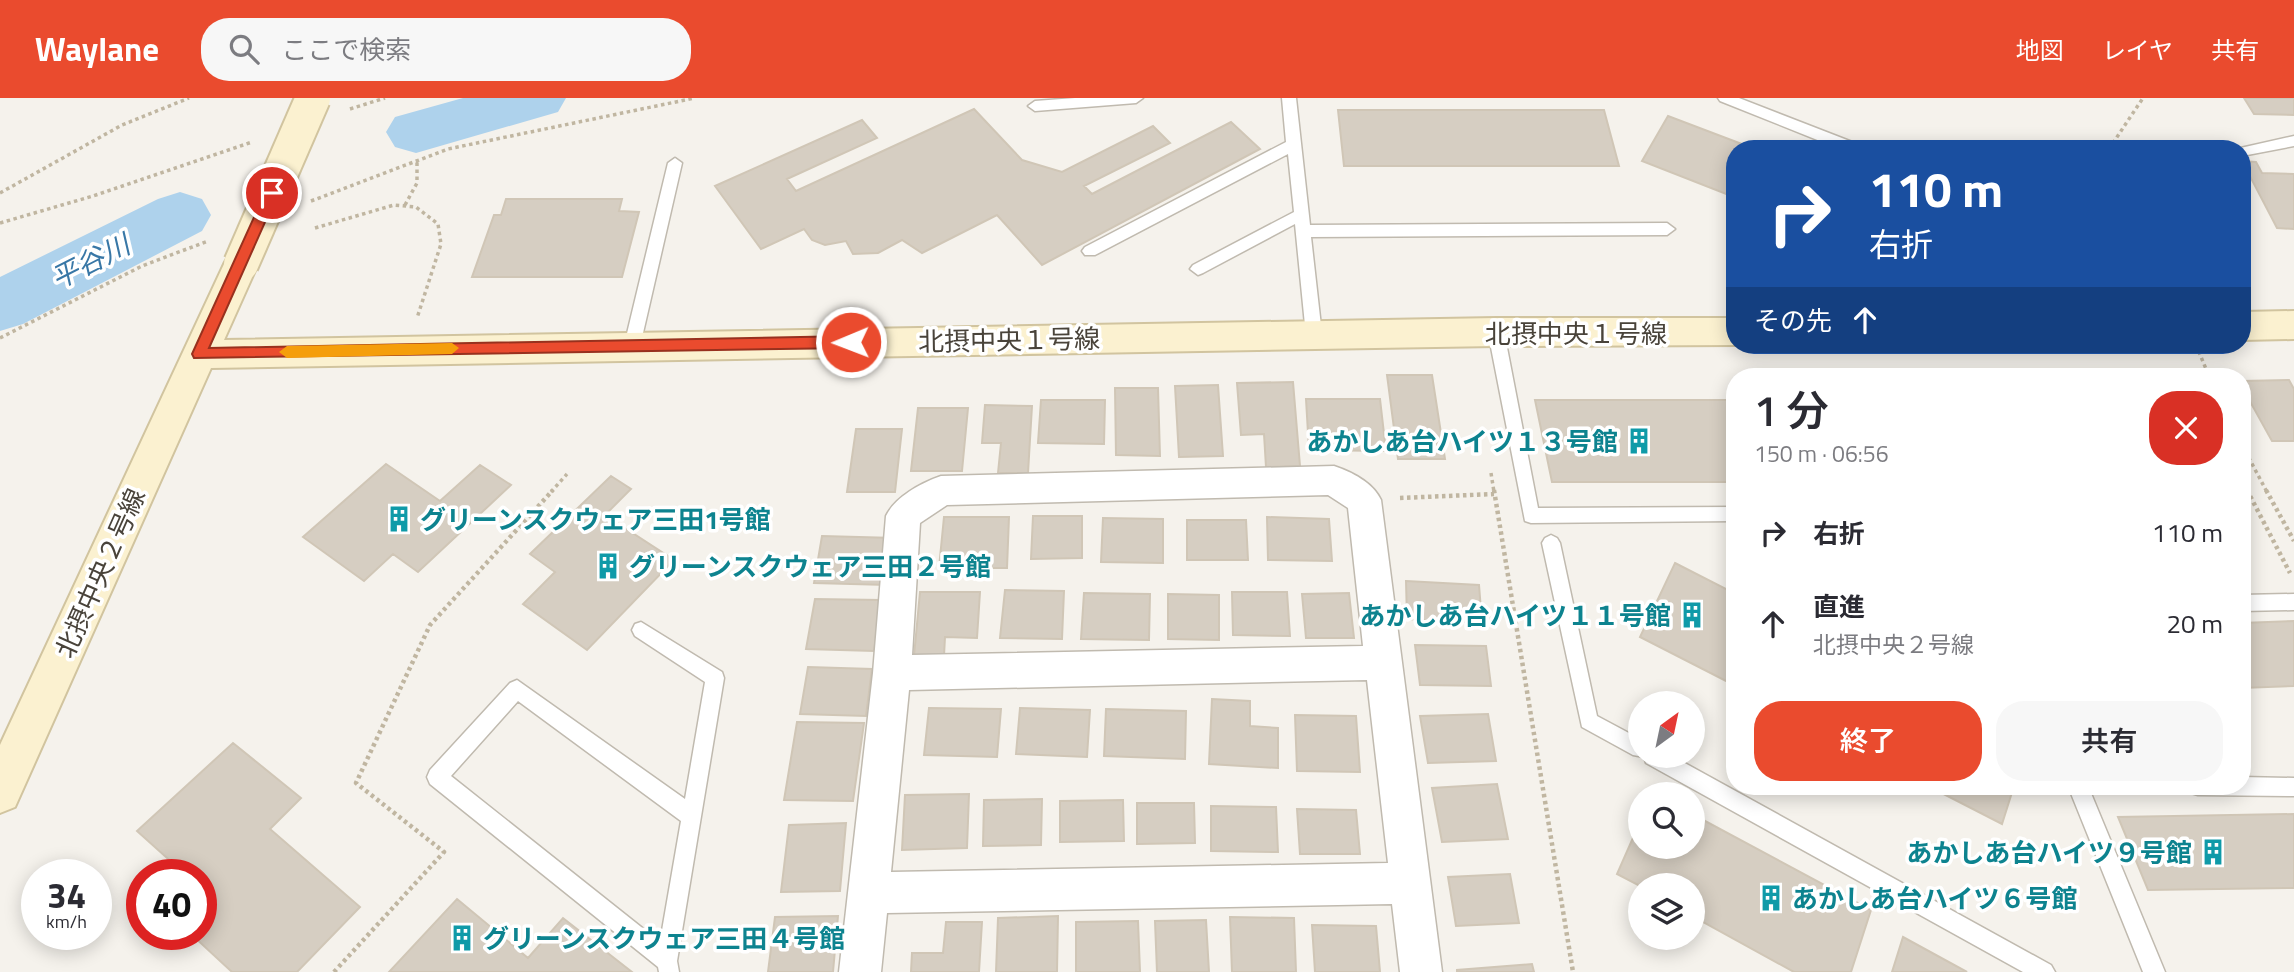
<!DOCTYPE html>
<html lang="ja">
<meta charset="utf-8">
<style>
body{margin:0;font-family:"Titillium Web","Noto Sans JP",sans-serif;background:#f7f7f7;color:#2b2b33;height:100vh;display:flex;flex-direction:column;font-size:26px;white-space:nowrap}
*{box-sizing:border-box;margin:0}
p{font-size:23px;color:#7c7c81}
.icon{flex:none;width:38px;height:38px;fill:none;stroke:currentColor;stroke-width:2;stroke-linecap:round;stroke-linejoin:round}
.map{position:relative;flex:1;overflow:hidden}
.details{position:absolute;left:1726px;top:270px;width:525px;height:427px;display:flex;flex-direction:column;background:#fff;border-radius:28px;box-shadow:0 4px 18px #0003}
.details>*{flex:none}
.guide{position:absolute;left:1726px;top:42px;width:525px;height:214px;border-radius:28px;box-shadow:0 4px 18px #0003;background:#1a4fa0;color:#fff;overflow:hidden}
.needle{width:46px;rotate:33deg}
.fabs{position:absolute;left:1628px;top:593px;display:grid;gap:14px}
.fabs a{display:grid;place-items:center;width:77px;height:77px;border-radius:50%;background:#fff;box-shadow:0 4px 18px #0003;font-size:35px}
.speed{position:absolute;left:21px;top:761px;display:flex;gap:14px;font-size:35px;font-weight:700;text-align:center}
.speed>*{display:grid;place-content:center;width:91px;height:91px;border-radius:50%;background:#fff;box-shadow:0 4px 18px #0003;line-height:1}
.speed small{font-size:18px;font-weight:400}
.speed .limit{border:10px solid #d22;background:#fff;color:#111}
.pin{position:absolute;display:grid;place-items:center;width:60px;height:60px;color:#fff;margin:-30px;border:4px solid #fff;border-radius:50%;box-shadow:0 2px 7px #0007}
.me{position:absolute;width:77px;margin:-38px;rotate:269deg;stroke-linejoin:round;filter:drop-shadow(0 0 5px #0008)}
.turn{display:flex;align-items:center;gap:24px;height:147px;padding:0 28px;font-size:32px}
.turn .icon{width:91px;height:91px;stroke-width:2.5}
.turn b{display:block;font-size:49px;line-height:60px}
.then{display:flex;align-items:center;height:66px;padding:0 28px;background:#0003;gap:14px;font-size:26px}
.round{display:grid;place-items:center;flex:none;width:74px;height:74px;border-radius:28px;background:#f7f7f7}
.headline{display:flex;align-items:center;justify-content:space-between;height:119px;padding:0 28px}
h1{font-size:42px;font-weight:600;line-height:52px}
.primary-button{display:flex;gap:14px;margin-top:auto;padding:14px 28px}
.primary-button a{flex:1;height:80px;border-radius:28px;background:#ea4b2e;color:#fff;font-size:28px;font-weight:600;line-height:80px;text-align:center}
.primary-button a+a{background:#f7f7f7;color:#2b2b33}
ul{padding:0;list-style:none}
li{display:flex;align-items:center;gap:21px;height:91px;padding:0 28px}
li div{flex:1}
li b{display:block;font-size:26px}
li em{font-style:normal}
header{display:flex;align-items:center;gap:42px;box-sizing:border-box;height:98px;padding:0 35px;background:#ea4b2e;color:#fff}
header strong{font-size:33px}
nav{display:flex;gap:38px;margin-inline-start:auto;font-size:24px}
.search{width:490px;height:63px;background:#f7f7f7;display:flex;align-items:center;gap:18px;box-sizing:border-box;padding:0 24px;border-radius:28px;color:#7c7c81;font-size:26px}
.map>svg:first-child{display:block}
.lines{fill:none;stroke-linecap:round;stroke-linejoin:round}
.river{fill:#aed2ec;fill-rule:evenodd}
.building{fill:#d6cec2;stroke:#d0c6b6;stroke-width:2}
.lane-casing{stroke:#c0baaf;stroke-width:3}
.street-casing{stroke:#c0baaf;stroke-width:3}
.secondary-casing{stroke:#d1c49f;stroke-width:4}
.path-far1{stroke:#c0b6a1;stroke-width:3.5;stroke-dasharray:3.5 3.5;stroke-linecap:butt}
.path{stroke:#c0b6a1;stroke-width:4.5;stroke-dasharray:3.5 3.5;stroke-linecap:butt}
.lane{fill:#fff;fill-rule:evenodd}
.street{fill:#fff;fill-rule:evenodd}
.secondary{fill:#fbf1d0;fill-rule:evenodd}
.secondary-bridge-casing{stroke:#d1c49f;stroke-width:38;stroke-linecap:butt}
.secondary-bridge{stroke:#fbf1d0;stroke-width:34}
.route{fill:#ea4b2e;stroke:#98311e;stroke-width:2}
.slow{fill:#f59e0b}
.labels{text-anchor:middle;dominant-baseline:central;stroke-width:7;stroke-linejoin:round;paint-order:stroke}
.street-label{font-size:26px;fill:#49433a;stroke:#fff}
.culture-label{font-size:26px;font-weight:bold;fill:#0d838f;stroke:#fff;text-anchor:start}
.water-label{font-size:28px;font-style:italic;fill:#3877a6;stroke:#fff}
</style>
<header>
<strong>Waylane</strong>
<div class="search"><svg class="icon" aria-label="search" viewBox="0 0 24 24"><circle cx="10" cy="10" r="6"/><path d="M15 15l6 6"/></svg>ここで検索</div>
<nav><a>地図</a><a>レイヤ</a><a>共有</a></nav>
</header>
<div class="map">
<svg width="2294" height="874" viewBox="0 0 2294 874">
<rect width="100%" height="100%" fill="#f5f2ec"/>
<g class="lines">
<!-- river -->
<path class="river" d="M463,0H566L558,14L416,55L395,49L386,34L395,19Z
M180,94L202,101L211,117L202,133L23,226L0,233V179L158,101Z"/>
</g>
<!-- building -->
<path class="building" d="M2244,0H2294V17L2254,16Z
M974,11L1022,62L1062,74L1153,28L1170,45L1084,88L1092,96L1231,24L1260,51L1042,167L997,117L922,155L902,142L878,155L853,156L846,143L825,147L812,142L804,131L761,151L715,88L862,22L877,40L787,81L796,93Z
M1338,12H1604L1619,68H1344Z
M1668,18L1755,51H1734V99L1642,63Z
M2242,63L2256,64L2262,75L2294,76V131L2277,130Z
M506,101H622L619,113L639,114L622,179H472L494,117H501Z
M1387,277H1432L1445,361H1398Z
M2289,282L2294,291V343H2272L2242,289V283Z
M1293,284L1300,368L1266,369L1264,336L1241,337L1237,285Z
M1218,287L1223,358L1179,359L1175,288Z
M1115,290H1158L1160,358L1116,357Z
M1306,301H1380L1386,353L1309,352Z
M1041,302H1105L1104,346L1038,345Z
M1535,302H1734V384H1552Z
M985,307L1032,308L1028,375H998L1001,345H982Z
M918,310H968L962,373H911Z
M856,331H902L895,394H847Z
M386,366L440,403L480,367L511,387L418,474L393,456L364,483L303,439Z
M611,378L631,391L605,417L674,462L587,552L523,506L555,474L530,456Z
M1033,418H1082V460L1031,461Z
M944,419H1009L1007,470H939Z
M1267,419L1329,421L1332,463L1268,462Z
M1103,420L1163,421V465L1101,464Z
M1187,422H1246L1248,462H1187Z
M822,438L895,440L888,487L814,485Z
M1675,465L1734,495V587L1640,539Z
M1406,483L1479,487L1482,525L1407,521Z
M1005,492L1064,493L1062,541L1000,540Z
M920,494H980L977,540L945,539L944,558H914Z
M1232,494H1287L1290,538L1233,537Z
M1084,495L1150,496L1149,542L1081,541Z
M1349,495L1354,540H1306L1302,496Z
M1168,496L1219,497V542L1168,541Z
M815,501L881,502L874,553L806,551Z
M2294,523V588L2242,590V525Z
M1415,547L1486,548L1491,588L1420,587Z
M808,569L872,571L866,618L800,616Z
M1212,601L1250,603V628L1278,630V670L1209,666Z
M929,610L1001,611L997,659L924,657Z
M1020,610L1090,612L1087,659L1016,656Z
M1106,611L1186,613L1185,661L1104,658Z
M1488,616L1496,663L1428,665L1420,618Z
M1295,617L1356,618L1360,674L1297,673Z
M797,624L864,625L853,703L784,702Z
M233,645L301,700L270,731L360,809L297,874H232L191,836H201V777H186L137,733Z
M1497,686L1508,741L1442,744L1432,690Z
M1928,688H2014L2002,726Z
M969,696L967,750L902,752L905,697Z
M1042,701L1041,747L983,748L984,702Z
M1123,702L1124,743L1060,744V703Z
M1137,705H1194L1195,745L1137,746Z
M1211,708L1276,709L1278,754L1211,753Z
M1297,711L1356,712L1360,756H1300Z
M1692,716L1871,812L1851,874H1794L1692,818V788H1640L1617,776L1640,724V749H1692Z
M2294,716V790L2148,792L2118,719Z
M846,725L840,793L781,794L789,727Z
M1510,776L1519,825L1456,828L1448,779Z
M457,801L528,860L563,820L632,874H389Z
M838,818L833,874H768L775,819Z
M1058,818L1057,874H996L998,820Z
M1230,819L1294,820L1296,874H1232Z
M1206,822L1209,874H1157L1155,823Z
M1138,823L1140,874H1076V824Z
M946,824H982L979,874H911L912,855H943Z
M1312,827L1376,828L1380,874H1315Z
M1903,839L1967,874H1892Z
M1532,866L1534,874H1457V872Z"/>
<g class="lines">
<!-- lane casing -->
<g class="lane-casing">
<path id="lane" d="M1075,0H1143L1136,5L1035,13L1028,8L1035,3Z
M1282,0H1296L1310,127L1667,125L1675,131L1667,137L1311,139L1322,237L1314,243L1306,237L1295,126L1203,175L1198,177L1190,171L1193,167L1294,114L1288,56L1095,157H1085L1082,153L1085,149L1286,44Z
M1718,0H1739L1860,47L1862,51H1840L1720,3Z
M2294,38V48L2242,58V51H2236Z
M675,60L682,65L640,248L632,254L624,248L668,65Z
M1496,228L1504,234L1538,410L1734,409V423L1531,425L1525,423L1488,234Z
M1551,437L1557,440L1560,445L1597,618L1640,641V658H1672L2051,867L2055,874H2023L1646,665L1644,659L1633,657L1582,629L1542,445L1545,440Z
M2294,496V512L2242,513V497Z
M641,524L722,574L724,580L677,863L679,874H659L658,869L430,686L427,679L430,672L510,585L517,582L685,701L705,584L635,538L632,532L635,526ZM518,603L681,723L660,844L451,678Z
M2242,679L2294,680V698L2198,697L2191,695L2188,688H2242Z
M2068,688H2088L2165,874H2143Z"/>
</g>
<!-- street casing -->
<g class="street-casing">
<path id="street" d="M1334,368C1352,374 1373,385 1381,402L1442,874H1400L1392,806L887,815L881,874H839L873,575L886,418C895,399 921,385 941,378ZM1328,397L1348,410L1363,548L912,557L920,425L947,407ZM1367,582L1388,765L891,774L909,592Z"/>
</g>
<!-- secondary casing -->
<g class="secondary-casing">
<path id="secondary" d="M241,153L253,157L258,166L224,242L1496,220H1734V247H1737L1496,248L211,270L15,709L0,715V647L224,166L229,157Z
M2294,213V241L2242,242V214Z"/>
</g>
<!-- path-far1 -->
<path class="path-far1" d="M350,11L385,0
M2109,51L2143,0
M0,95L122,27L189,0
M311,103L448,51L695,0
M405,107L417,85V63
M0,125L93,98L252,44
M315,130L394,107L416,109L438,126L441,146L417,220
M0,240L142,168L208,143
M2196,247L2209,278
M2242,347L2267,394
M1491,375L1494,394
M2242,383L2247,394
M551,394L567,376"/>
<!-- path -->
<path class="path" d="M1494,392L1573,874
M2247,392L2290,475
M2266,392L2294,443
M1400,400L1494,396
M334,874L444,754L356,685L430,527L553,392"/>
<!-- lane -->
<use href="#lane" class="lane"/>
<!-- street -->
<use href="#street" class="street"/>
<!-- secondary -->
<use href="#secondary" class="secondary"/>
<!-- secondary-bridge casing -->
<g class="secondary-bridge-casing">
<path id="secondary-bridge" d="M241,166L313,0"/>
</g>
<!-- secondary-bridge -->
<use href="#secondary-bridge" class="secondary-bridge"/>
</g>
<!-- route -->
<path class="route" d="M272,90L278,95L209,250L851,238L858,244L851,250L194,260L192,256L265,95Z"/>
<!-- slow -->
<path class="slow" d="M452,245L459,250L452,256L287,260L279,254L287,248Z"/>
<!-- icons -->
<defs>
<g id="building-bare" transform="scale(2.1)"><path d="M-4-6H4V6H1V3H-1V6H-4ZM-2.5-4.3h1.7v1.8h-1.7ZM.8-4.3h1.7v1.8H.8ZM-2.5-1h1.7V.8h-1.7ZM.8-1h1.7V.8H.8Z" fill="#0f9aa8" stroke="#fff" stroke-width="2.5" paint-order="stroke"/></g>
</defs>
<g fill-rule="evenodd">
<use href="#building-bare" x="1639" y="343"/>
<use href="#building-bare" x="399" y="421"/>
<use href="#building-bare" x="608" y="468"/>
<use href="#building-bare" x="1692" y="517"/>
<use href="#building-bare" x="2213" y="754"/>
<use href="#building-bare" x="1771" y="800"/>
<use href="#building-bare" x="462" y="840"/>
</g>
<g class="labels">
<!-- street labels -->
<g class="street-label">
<text x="1576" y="235">北摂中央１号線</text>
<text transform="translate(1009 242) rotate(-1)">北摂中央１号線</text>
<text transform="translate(100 475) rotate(-66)">北摂中央２号線</text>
</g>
<!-- culture labels -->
<g class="culture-label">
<text x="1618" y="343" text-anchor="end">あかしあ台ハイツ１３号館</text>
<text x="420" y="421">グリーンスクウェア三田1号館</text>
<text x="629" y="468">グリーンスクウェア三田２号館</text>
<text x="1671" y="517" text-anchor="end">あかしあ台ハイツ１１号館</text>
<text x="2192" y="754" text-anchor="end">あかしあ台ハイツ９号館</text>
<text x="1792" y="800">あかしあ台ハイツ６号館</text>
<text x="483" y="840">グリーンスクウェア三田４号館</text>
</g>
<!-- water labels -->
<g class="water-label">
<text transform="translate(90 163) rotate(-27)">平谷川</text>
</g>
</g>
</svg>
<div class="fabs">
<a><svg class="needle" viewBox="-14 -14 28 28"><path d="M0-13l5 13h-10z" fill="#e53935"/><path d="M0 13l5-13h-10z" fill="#7c7c81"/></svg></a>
<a><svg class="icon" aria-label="search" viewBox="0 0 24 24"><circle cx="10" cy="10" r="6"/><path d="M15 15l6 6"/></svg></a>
<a><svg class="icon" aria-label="layers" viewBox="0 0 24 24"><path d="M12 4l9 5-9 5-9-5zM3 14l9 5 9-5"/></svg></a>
</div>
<div class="speed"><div>34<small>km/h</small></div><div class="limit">40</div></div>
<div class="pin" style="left:272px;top:95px;background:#d93025"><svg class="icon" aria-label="arrive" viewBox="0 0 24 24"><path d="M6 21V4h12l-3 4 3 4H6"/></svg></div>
<svg class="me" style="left:851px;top:244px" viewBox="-20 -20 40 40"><circle r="17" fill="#ea4b2e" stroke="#fff" stroke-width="3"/><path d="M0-11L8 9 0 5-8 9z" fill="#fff"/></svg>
<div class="guide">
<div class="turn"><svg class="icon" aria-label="right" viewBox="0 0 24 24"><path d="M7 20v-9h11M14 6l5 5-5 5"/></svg><div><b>110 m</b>右折</div></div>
<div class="then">その先<svg class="icon" aria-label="ahead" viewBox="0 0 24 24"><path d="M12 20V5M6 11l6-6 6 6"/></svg></div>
</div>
<section class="details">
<div class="headline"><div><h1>1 分</h1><p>150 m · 06:56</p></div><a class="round" style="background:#d93025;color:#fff"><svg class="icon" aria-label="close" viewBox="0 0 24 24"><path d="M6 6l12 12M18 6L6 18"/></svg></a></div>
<ul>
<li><svg class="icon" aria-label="right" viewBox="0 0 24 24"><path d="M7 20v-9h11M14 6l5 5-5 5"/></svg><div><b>右折</b></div><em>110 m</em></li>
<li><svg class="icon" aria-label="ahead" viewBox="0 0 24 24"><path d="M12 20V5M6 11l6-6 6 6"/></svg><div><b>直進</b><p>北摂中央２号線</p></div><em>20 m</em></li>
</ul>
<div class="primary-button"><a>終了</a><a>共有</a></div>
</section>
</div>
